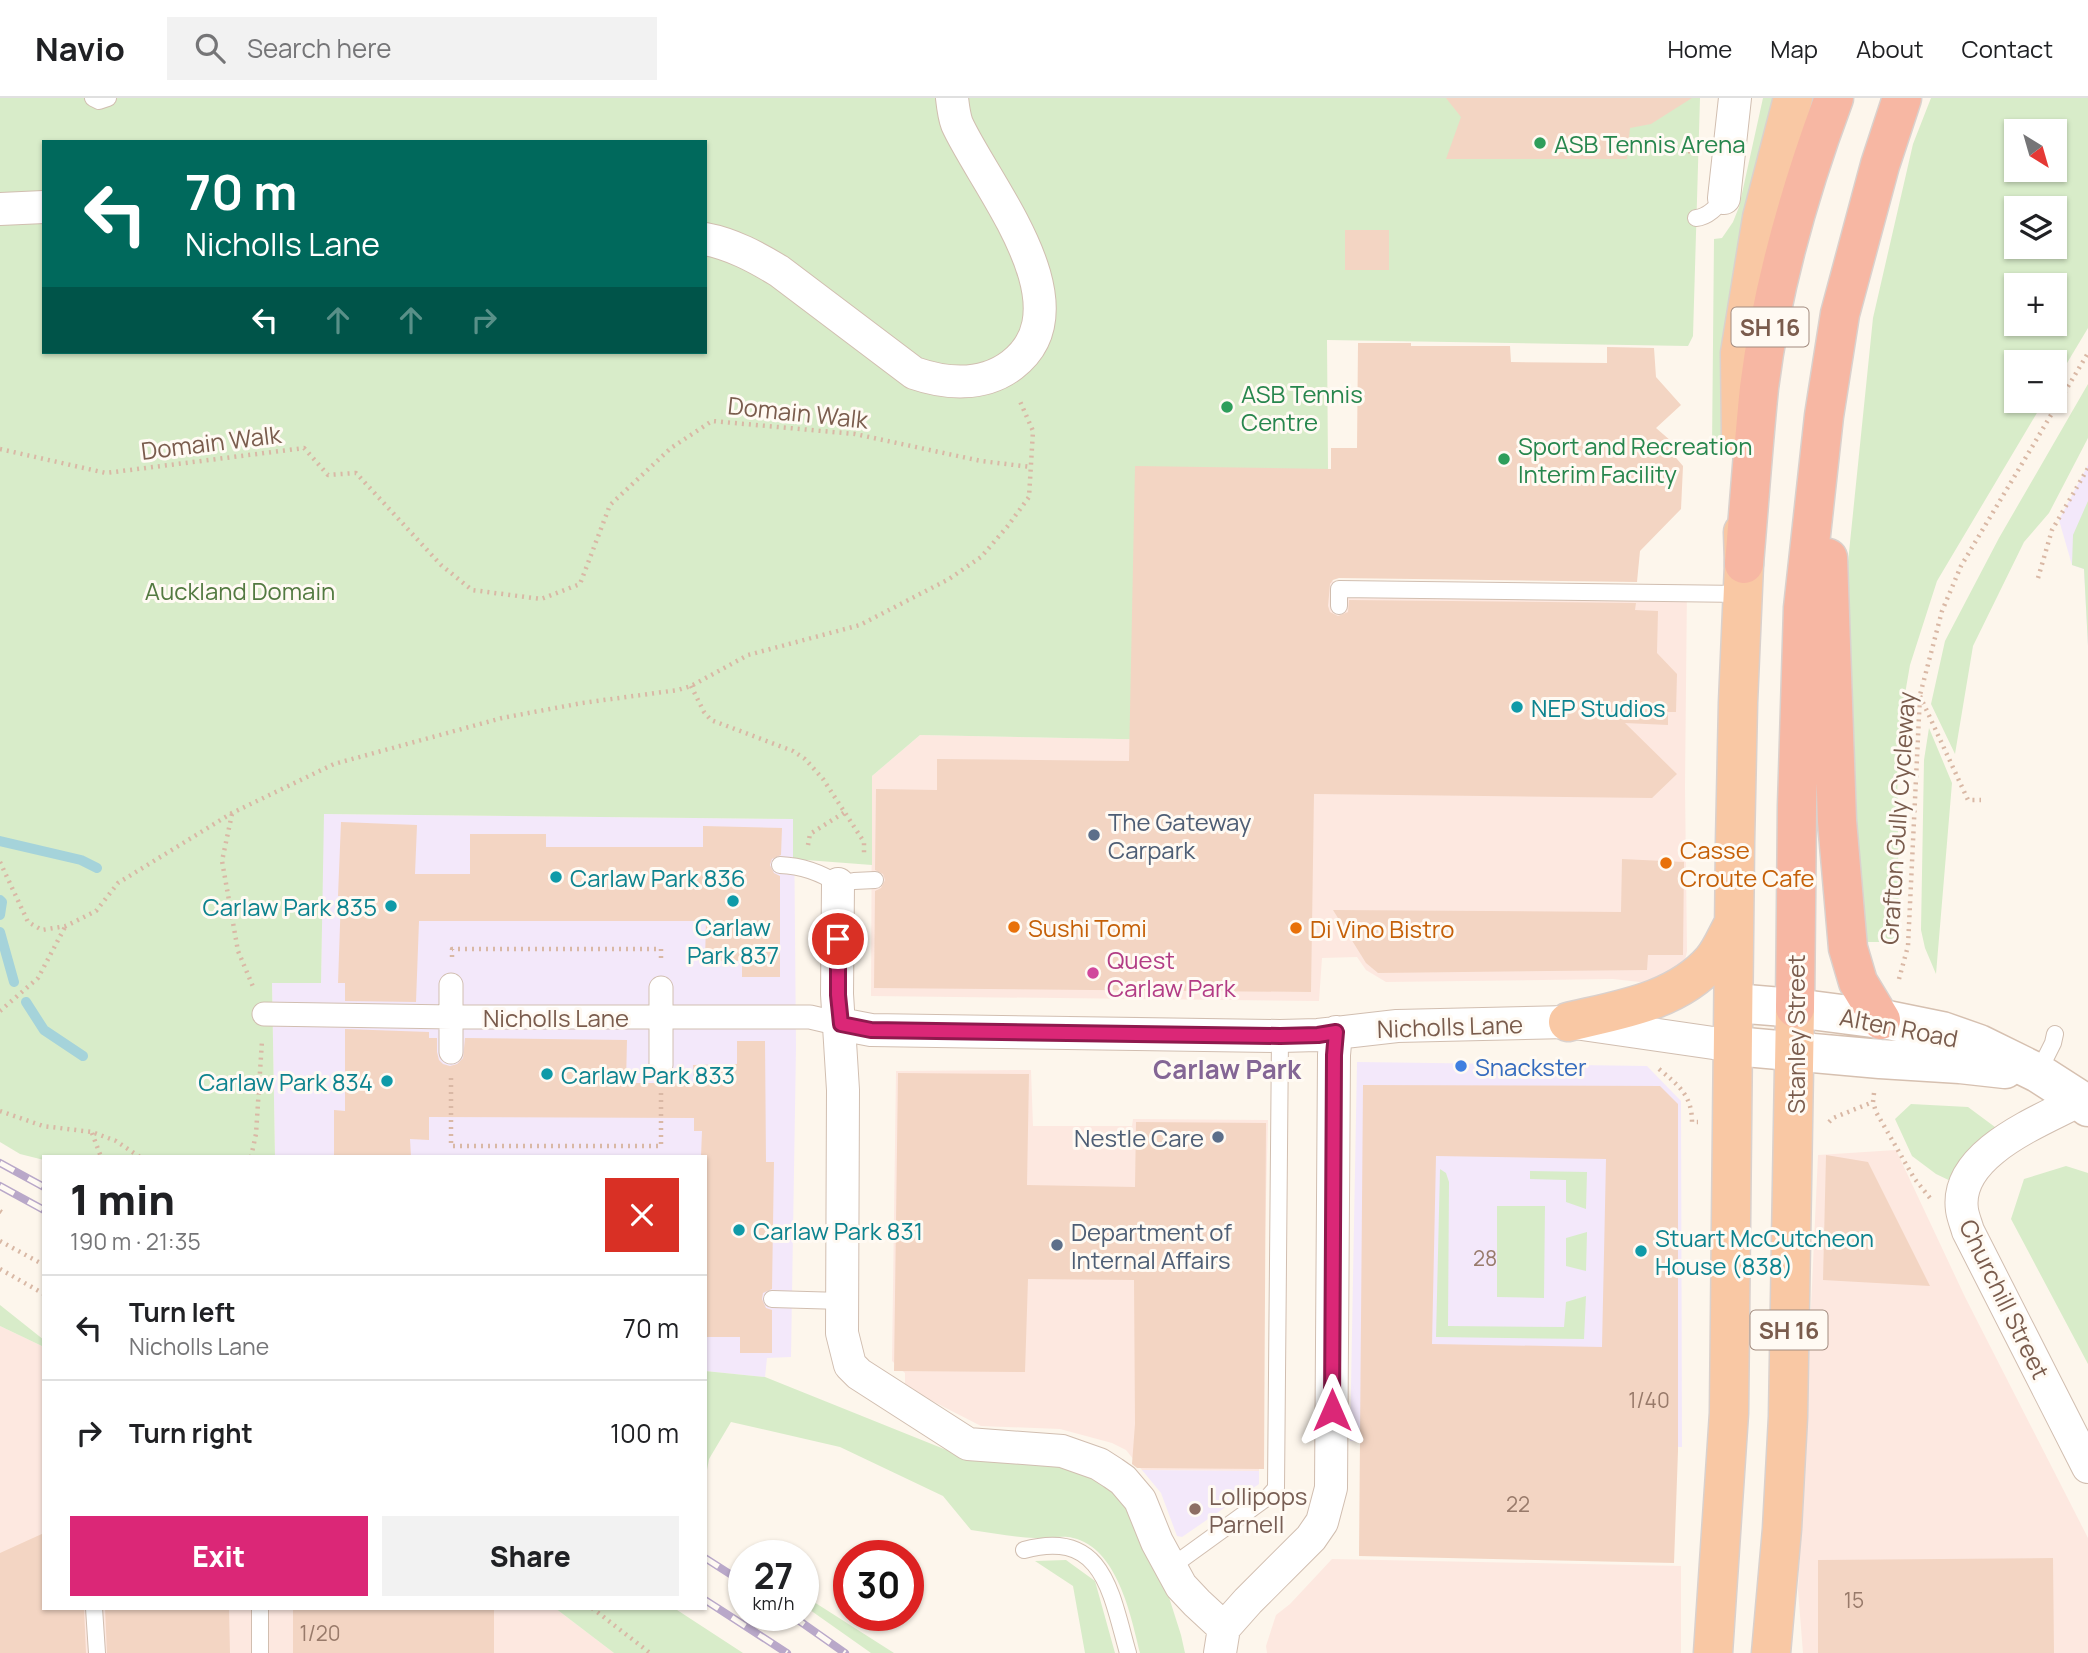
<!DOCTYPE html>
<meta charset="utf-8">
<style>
body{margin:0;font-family:Manrope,sans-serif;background:#f2f2f2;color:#202124;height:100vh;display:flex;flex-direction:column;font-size:26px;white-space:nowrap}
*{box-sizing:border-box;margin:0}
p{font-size:23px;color:#757577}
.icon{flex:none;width:38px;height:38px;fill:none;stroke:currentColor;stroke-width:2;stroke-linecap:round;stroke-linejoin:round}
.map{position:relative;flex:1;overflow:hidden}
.sheet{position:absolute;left:42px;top:1057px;width:665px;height:455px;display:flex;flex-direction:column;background:#fff;border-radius:0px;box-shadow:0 2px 5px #0004}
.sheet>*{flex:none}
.hud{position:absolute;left:42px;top:42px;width:665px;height:214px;border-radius:0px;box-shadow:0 2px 5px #0004;background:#00695c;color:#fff;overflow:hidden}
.needle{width:46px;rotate:143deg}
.tools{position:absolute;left:2004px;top:21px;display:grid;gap:14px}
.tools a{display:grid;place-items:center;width:63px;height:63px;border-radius:0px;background:#fff;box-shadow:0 2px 5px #0004;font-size:35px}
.speed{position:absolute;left:728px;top:1442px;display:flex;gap:14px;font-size:35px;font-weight:700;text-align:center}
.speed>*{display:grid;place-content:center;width:91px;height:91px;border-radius:50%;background:#fff;box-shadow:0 2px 5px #0004;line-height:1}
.speed small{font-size:18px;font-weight:400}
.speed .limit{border:10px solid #d22;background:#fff;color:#111}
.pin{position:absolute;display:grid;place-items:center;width:60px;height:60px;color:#fff;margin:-30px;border:4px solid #fff;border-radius:50%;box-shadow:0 2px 7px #0007}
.me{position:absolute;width:77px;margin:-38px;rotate:0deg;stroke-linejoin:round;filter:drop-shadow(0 0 5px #0008)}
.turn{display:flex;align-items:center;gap:24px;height:147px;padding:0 28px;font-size:32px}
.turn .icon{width:91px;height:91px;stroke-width:2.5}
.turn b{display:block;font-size:49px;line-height:60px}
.lanes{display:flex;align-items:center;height:66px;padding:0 28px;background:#0003;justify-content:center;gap:35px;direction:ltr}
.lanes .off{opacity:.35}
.round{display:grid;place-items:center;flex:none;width:74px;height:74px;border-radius:0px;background:#f2f2f2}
.overview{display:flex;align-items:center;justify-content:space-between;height:119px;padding:0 28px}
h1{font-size:42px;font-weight:800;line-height:52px}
.action{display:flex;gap:14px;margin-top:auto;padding:14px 28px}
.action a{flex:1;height:80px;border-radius:0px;background:#db2777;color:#fff;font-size:28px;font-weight:800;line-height:80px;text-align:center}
.action a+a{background:#f2f2f2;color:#202124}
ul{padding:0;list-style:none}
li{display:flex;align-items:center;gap:21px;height:105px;padding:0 28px;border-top:2px solid #e0e0e0}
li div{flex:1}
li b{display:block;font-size:26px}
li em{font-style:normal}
header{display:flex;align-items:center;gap:42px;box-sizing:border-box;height:98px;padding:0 35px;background:#fff;border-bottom:2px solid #e0e0e0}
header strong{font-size:33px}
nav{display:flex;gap:38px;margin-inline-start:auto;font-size:24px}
.search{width:490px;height:63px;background:#f2f2f2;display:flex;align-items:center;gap:18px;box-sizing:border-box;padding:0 24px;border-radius:0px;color:#757577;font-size:26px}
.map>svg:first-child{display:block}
.commercial{fill:#fde8e0}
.education{fill:#f3e8fa}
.green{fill:#d8ecc9;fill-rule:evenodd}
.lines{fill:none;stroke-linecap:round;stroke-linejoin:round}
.stream{stroke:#a5d3da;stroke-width:10}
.building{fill:#f3d5c3;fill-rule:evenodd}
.service-casing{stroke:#d1beb0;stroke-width:18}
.pedestrian-casing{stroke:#d1beb0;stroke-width:25}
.minor-casing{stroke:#d1beb0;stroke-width:34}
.secondary-casing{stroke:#d6c0b0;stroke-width:41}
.trunk-casing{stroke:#dad1cd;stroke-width:41}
.motorway-casing{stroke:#dad1cd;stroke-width:41}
.path{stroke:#d9b8a5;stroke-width:4.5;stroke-dasharray:2 5;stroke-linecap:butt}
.service{stroke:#fff;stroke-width:16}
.pedestrian{stroke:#fff;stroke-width:23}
.minor{stroke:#fff;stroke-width:32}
.secondary{stroke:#fff;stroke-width:38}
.trunk{stroke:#f9c8a4;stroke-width:38}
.motorway{stroke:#f7b7a3;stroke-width:38}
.rail-casing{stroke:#b9a8c9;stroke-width:8}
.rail{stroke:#fffaf3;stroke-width:5;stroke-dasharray:16;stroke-linecap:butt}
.route-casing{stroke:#8e194d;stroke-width:18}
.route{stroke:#db2777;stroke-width:12}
.leisure-dot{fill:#2e9e5b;stroke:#fffaf3;stroke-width:2.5}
.culture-dot{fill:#0f9aa8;stroke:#fffaf3;stroke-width:2.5}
.service-dot{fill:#5c6f8a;stroke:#fffaf3;stroke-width:2.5}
.food-dot{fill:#e8710a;stroke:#fffaf3;stroke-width:2.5}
.hotel-dot{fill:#d1479c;stroke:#fffaf3;stroke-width:2.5}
.shop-dot{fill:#3f7fe0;stroke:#fffaf3;stroke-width:2.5}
.education-dot{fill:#8d6e63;stroke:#fffaf3;stroke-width:2.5}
.labels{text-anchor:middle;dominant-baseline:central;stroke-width:6;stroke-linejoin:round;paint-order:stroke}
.number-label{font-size:21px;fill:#987a6a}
.shield{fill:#fffaf3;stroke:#a28b7f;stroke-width:2}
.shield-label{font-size:23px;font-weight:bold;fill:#7a5c4d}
.leisure-label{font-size:24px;fill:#27864d;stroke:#fffaf3;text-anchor:start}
.street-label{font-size:24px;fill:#7a5c4d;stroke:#fffaf3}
.park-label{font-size:24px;fill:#537a41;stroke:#fffaf3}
.culture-label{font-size:24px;fill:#0d838f;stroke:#fffaf3;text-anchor:start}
.service-label{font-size:24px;fill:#4e5e75;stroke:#fffaf3;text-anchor:start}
.food-label{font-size:24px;fill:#c56008;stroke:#fffaf3;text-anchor:start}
.hotel-label{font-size:24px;fill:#b23c85;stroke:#fffaf3;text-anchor:start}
.shop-label{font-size:24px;fill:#366cbe;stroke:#fffaf3;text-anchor:start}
.education-label{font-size:24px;fill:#785e54;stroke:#fffaf3;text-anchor:start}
.neighbourhood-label{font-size:26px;font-weight:bold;fill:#846695;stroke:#fffaf3}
</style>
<header>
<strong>Navio</strong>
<div class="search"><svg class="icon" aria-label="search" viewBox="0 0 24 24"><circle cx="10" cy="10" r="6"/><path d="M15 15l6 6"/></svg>Search here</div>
<nav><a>Home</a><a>Map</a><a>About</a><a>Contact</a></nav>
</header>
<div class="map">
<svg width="2088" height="1555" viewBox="0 0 2088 1555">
<rect width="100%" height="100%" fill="#fdf6ec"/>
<!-- commercial -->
<path class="commercial" d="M1326,483L1687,488L1685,689L1687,853L1685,863L1679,872L1649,885L1613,881L1386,884L1366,872L1357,859L1322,860L1319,903L871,898L872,678L920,637L1322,645Z
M1031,972L1033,1028H1132L1133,1021L1268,1022L1259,1373L1142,1372L1126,1352L1112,1345L1060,1331L981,1328L905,1289V1275L892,1263L896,973Z
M1896,1052L1965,1199L2088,1440V1555H1803L1798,1492L1818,1057Z
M0,1228L44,1249V1510H555L614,1555H0Z
M1332,1461L1681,1468V1555H1267L1266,1548L1276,1517L1290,1506Z"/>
<!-- education -->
<path class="education" d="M2088,367V548L2084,471L2072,467L2059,422Z
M323,716L794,721L796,949L791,1259L767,1260L765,1279L705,1273V1059H275L272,884H321Z
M1357,964L1647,968L1681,1003L1682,1349L1350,1343Z
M1142,1372L1259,1373V1386L1182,1439L1177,1438L1161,1395Z"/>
<!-- green -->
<path class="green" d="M0,0H1700L1693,238L1688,248L1327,242L1328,370L1322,645L920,637L872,678V767L793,761V721L324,716L321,885H272L275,1059H44V1062L20,1056L0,1044ZM44,44H705V254H44Z
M1763,0H1780L1729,346L1712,350L1714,141L1722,140L1733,124L1739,109Z
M1931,0H2088V230L2055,285L2054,264H2016V303H2044L1937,483L1910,567L1897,642L1899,844H1864L1860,810L1848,464L1873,220L1913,46ZM2016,33H2054V72H2016ZM2016,110H2054V149H2016ZM2016,187H2054V226H2016Z
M2088,286V340L2049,415L2024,444L1973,548L1955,656L1931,606L1945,543L1999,440Z
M2088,403V548L2084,471L2072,467L2073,437Z
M1929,630L1952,685L1936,876L1925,850L1921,832L1924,662Z
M1911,1006L1968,1009L1999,1032L1957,1086L1936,1076L1912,1058L1895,1021Z
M2066,1068L2088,1075V1266L2011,1121L2024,1081Z
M1440,1071L1446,1075L1449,1084L1448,1228L1564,1229L1566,1204L1586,1198L1584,1241L1436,1239Z
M1530,1073L1587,1074L1586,1111L1566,1104V1082L1530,1081Z
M1497,1108H1545L1544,1200L1497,1199Z
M1587,1134L1586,1173L1566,1168V1140Z
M0,1207L44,1242V1249L0,1228Z
M705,1273L765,1279L954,1355L1057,1366L1091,1374L1120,1394L1167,1493L1181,1537L1185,1555H1140C1131,1517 1117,1450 1073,1440C1061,1437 1047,1441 1035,1440C1013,1439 992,1435 971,1432L943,1398L840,1349L731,1324L709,1361L705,1383Z
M1066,1462L1095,1483L1115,1555H1085L1073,1488L1035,1463Z
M803,1497L894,1555H871L803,1507Z
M555,1510H674L743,1555H614Z"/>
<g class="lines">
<!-- stream -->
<path class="stream" d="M0,743L81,762L97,770
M0,802L2,804L0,817
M0,834L14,884
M26,904L44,932L83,958"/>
</g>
<!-- building -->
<path class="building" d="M1446,0H1692L1651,26L1630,30L1627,61H1446L1461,19Z
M1345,132H1389V172H1345Z
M1358,245H1411V248H1510L1511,264L1607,265V249L1654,250L1656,279L1681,307L1656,330L1671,343V354L1683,368L1681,411L1640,453L1637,484L1339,480L1333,482L1330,486L1328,508L1330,514L1338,518L1348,514L1349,502L1636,505L1635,512L1658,513L1657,555L1677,576L1676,614H1668V627L1625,625L1677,676L1652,700L1314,696L1311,894L874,890L875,793L881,790L885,782L883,776L875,772L876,691L937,692V661L1129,663L1135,368L1331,371V350H1357Z
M341,724L417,727L415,776H470V736H546V749H703V728L782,730L781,757L772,761L770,767L774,775L780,778V879H742V863H705L706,823H419L416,904L345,903V885H338L341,798H338Z
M1622,761L1684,764L1683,857H1648L1647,872L1378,875L1366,865L1333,812L1621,814Z
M345,931L429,934V940H437V954L439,962L443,966L450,968L457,966L463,960L465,940L627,942L626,985H694L693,967L737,966V943H765L766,1064H774L772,1191L763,1195L762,1201L766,1210L772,1212V1255H740V1239H705V1059H701L702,1033H694V1020L429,1019V1042L410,1041L411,1059H334V1012L345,1013Z
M898,975L1029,976L1027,1087L1135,1089L1136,1024L1266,1025L1264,1371L1137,1370L1132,1366L1135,1326L1134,1182L1028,1181L1025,1274L894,1273Z
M1363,987L1660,988L1678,1006V1353L1674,1465L1359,1458ZM1436,1058L1606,1061L1602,1249L1432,1246Z
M1826,1057L1868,1064L1930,1188L1823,1182Z
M44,1435V1510H84L86,1555H0V1455Z
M2053,1460L2054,1555H1818V1462Z
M105,1510H229L230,1555H107Z
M293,1510H494V1555H293Z"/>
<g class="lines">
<!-- service casing -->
<g class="service-casing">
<path id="service" d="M93,0L99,3L108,0
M1696,120C1708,119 1717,109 1724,100
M1339,508V491L1743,496
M780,767C802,768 820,774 838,786L854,783L875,782
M2038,975L2053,945L2055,936
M772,1201L842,1203
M1024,1452C1104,1430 1111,1496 1128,1555
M1171,1469L1269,1398L1276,1390L1280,938
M94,1510L97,1555
M260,1555V1510"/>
</g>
<!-- pedestrian casing -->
<g class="pedestrian-casing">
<path id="pedestrian" d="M661,890V967
M264,916L452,919H810L840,926
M451,954V887"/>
</g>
<!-- minor casing -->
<g class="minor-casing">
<path id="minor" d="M1724,100L1735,0
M0,111L44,109
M705,141C732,146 756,159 779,173L914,275C946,286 983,289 1012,267C1089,208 984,86 957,26C954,18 953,9 952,0
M838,786L837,896L843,992L842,1235L850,1267L859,1276L968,1346L1062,1353L1099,1366L1113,1375L1123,1382L1140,1402L1157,1444L1181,1488L1197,1505L1224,1530
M840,926L871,932L1280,938L1318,937L1397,928L1568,924L1734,948
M2080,1002C2041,1023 1954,1055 1962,1112C1963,1119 1966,1126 1968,1133L2088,1369
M1220,1555L1224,1530L1248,1503L1311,1440L1322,1424L1331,1390L1334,957L1336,934"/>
</g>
<!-- secondary casing -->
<g class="secondary-casing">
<path id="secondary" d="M1734,905L1795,910L1888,922L1942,933L1979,946L2038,975L2080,1002L2088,1009
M1734,948L1880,961L1960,966L2005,971"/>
</g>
<!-- trunk casing -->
<g class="trunk-casing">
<path id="trunk" d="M1741,339L1740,255L1762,120L1793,0
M1568,924C1618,912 1676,904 1712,863C1721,853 1727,837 1734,825
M1713,1555L1729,1315L1735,745L1738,605L1744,466L1743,434
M1771,1555L1782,1431L1788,1319L1795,910"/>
</g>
<!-- motorway casing -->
<g class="motorway-casing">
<path id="motorway" d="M1828,460L1837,723L1848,850L1858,884L1881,922
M1744,466C1749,408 1753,349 1759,290C1771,194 1800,91 1834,0
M1795,910L1797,708L1803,510L1824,318L1840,216L1880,67L1902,0"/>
</g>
<!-- path -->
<path class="path" d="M1639,55L1698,53
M0,351L106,375L304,350L328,377L356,375L441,467L472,492L541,501L580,486L610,407L671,350L712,323L855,336L981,363L1031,369
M2038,480L2052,432L2088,370
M691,588L704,614L711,622L793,653L805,661L823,681L864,744V757
M1920,598L1968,702H1981
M232,716L222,763L238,853L254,891
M808,747L810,736L845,714
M0,764L28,824L42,832L66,828L96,813L118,785L232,715L334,666L502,620L582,605L678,592L691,588L748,557L860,527L949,481L981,459L1007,429L1029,399L1033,333L1019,301
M452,859V851H661V863
M1899,881L1908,848L1920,597L1942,513L1961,468L2088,255
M0,913L38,880L65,829
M1659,971C1678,987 1692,997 1692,1024H1698
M451,980V1048H661V992
M1874,995L1873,1004L1876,1014L1914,1080L1930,1100
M0,1013L43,1028L92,1034L116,1043L140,1059
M1829,1024L1833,1020L1873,1004
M92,1035L101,1059
M251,1059L256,1036L262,943
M0,1113L3,1115
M0,1143L44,1167
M0,1171L44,1196
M592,1510L650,1555"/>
<!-- service -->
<use href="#service" class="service"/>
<!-- pedestrian -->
<use href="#pedestrian" class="pedestrian"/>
<!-- minor -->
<use href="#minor" class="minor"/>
<!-- secondary -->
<use href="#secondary" class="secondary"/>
<!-- trunk -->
<use href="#trunk" class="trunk"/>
<!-- motorway -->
<use href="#motorway" class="motorway"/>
<!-- rail casing -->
<g class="rail-casing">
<path id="rail" d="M0,1065L44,1089
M0,1088L44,1112
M705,1460L744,1485
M705,1502L787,1555
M791,1517L845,1555"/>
</g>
<!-- rail -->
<use href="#rail" class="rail"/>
</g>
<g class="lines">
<!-- route casing -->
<g class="route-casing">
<path id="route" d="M838,841V897L841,926L871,932L1280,938L1318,937L1336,934L1334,957L1332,1312"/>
</g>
<!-- route -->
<use href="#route" class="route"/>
</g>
<!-- markers -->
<g class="leisure-dot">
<circle cx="1540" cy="45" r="7"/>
<circle cx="1227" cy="309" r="7"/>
<circle cx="1504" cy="361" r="7"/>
</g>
<g class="culture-dot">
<circle cx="1517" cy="609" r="7"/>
<circle cx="556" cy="779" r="7"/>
<circle cx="733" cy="803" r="7"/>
<circle cx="391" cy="808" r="7"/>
<circle cx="547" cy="976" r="7"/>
<circle cx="387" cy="983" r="7"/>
<circle cx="739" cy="1132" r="7"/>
<circle cx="1641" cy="1153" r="7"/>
</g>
<g class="service-dot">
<circle cx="1094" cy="737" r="7"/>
<circle cx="1218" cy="1039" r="7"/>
<circle cx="1057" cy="1147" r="7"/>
</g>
<g class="food-dot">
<circle cx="1666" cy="765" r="7"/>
<circle cx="1014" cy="829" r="7"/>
<circle cx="1296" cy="830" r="7"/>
</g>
<circle class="hotel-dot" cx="1093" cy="875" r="7"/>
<circle class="shop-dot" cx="1461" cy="968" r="7"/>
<circle class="education-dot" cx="1195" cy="1411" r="7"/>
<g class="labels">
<!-- number labels -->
<g class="number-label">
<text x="1485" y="1160">28</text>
<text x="1649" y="1302">1/40</text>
<text x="1518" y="1406">22</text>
<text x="1854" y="1502">15</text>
<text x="320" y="1535">1/20</text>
</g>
<!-- shield labels -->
<g class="shield">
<rect x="1731.5" y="209.5" width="77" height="39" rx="5"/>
<rect x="1750.5" y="1212.5" width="77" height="39" rx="5"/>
</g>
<g class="shield-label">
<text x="1770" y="229">SH 16</text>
<text x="1789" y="1232">SH 16</text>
</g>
<!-- leisure labels -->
<g class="leisure-label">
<text x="1554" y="45">ASB Tennis Arena</text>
<text x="1241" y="295">ASB Tennis<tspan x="1241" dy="28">Centre</tspan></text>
<text x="1518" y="347">Sport and Recreation<tspan x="1518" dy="28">Interim Facility</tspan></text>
</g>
<!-- street labels -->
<g class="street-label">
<text transform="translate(798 314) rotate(6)">Domain Walk</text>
<text transform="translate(211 344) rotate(-7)">Domain Walk</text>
<text transform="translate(1897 720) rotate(-86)">Grafton Gully Cycleway</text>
<text x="556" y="919">Nicholls Lane</text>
<text transform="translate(1450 928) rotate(-2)">Nicholls Lane</text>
<text transform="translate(1899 929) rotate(11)">Alten Road</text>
<text transform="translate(1795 936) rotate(-90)">Stanley Street</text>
<text transform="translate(2005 1201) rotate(64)">Churchill Street</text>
</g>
<!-- park labels -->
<g class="park-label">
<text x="240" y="492">Auckland Domain</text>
</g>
<!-- culture labels -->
<g class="culture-label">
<text x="1531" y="609">NEP Studios</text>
<text x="570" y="779">Carlaw Park 836</text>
<text x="377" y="808" text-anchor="end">Carlaw Park 835</text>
<text x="733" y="828" text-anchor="middle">Carlaw<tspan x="733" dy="28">Park 837</tspan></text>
<text x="561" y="976">Carlaw Park 833</text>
<text x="373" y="983" text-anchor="end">Carlaw Park 834</text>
<text x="753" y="1132">Carlaw Park 831</text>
<text x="1655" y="1139">Stuart McCutcheon<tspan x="1655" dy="28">House (838)</tspan></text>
</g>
<!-- service labels -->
<g class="service-label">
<text x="1108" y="723">The Gateway<tspan x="1108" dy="28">Carpark</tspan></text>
<text x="1204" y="1039" text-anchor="end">Nestle Care</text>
<text x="1071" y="1133">Department of<tspan x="1071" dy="28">Internal Affairs</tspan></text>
</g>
<!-- food labels -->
<g class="food-label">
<text x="1680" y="751">Casse<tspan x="1680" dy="28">Croute Cafe</tspan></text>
<text x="1028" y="829">Sushi Tomi</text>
<text x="1310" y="830">Di Vino Bistro</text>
</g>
<!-- hotel labels -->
<g class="hotel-label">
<text x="1107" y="861">Quest<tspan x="1107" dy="28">Carlaw Park</tspan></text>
</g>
<!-- shop labels -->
<g class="shop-label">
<text x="1475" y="968">Snackster</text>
</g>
<!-- education labels -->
<g class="education-label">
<text x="1209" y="1397">Lollipops<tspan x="1209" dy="28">Parnell</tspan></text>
</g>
<!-- neighbourhood labels -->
<g class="neighbourhood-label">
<text x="1227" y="971">Carlaw Park</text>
</g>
</g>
</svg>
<div class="tools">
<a><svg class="needle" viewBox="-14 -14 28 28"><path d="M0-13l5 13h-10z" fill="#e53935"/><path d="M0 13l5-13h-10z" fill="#757577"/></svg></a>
<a><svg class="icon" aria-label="layers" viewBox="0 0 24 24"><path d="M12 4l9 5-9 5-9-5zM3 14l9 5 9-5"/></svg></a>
<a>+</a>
<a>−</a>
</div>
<div class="speed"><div>27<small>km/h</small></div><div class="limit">30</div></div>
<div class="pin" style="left:838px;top:841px;background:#d93025"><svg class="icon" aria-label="arrive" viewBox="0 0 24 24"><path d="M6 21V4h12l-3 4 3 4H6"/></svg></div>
<svg class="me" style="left:1332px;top:1312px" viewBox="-20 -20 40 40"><path d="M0-17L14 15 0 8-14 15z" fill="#db2777" stroke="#fff" stroke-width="4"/></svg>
<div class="hud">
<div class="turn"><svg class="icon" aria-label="left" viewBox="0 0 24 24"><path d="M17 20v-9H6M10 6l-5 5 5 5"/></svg><div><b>70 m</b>Nicholls Lane</div></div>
<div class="lanes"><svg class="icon" aria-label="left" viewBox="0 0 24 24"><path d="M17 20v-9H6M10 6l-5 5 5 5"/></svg><svg class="icon off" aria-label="ahead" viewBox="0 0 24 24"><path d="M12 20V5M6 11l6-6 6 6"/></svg><svg class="icon off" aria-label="ahead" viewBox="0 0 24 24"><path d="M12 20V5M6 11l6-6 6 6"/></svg><svg class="icon off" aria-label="right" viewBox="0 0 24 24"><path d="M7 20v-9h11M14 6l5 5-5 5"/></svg></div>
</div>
<section class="sheet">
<div class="overview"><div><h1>1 min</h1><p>190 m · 21:35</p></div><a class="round" style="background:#d93025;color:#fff"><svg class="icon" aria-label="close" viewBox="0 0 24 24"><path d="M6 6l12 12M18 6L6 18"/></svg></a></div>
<ul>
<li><svg class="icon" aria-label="left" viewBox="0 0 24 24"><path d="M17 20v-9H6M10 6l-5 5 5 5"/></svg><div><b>Turn left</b><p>Nicholls Lane</p></div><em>70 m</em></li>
<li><svg class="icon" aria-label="right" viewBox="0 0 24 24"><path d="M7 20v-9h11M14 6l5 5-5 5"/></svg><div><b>Turn right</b></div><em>100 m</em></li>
</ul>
<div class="action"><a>Exit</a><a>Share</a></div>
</section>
</div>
